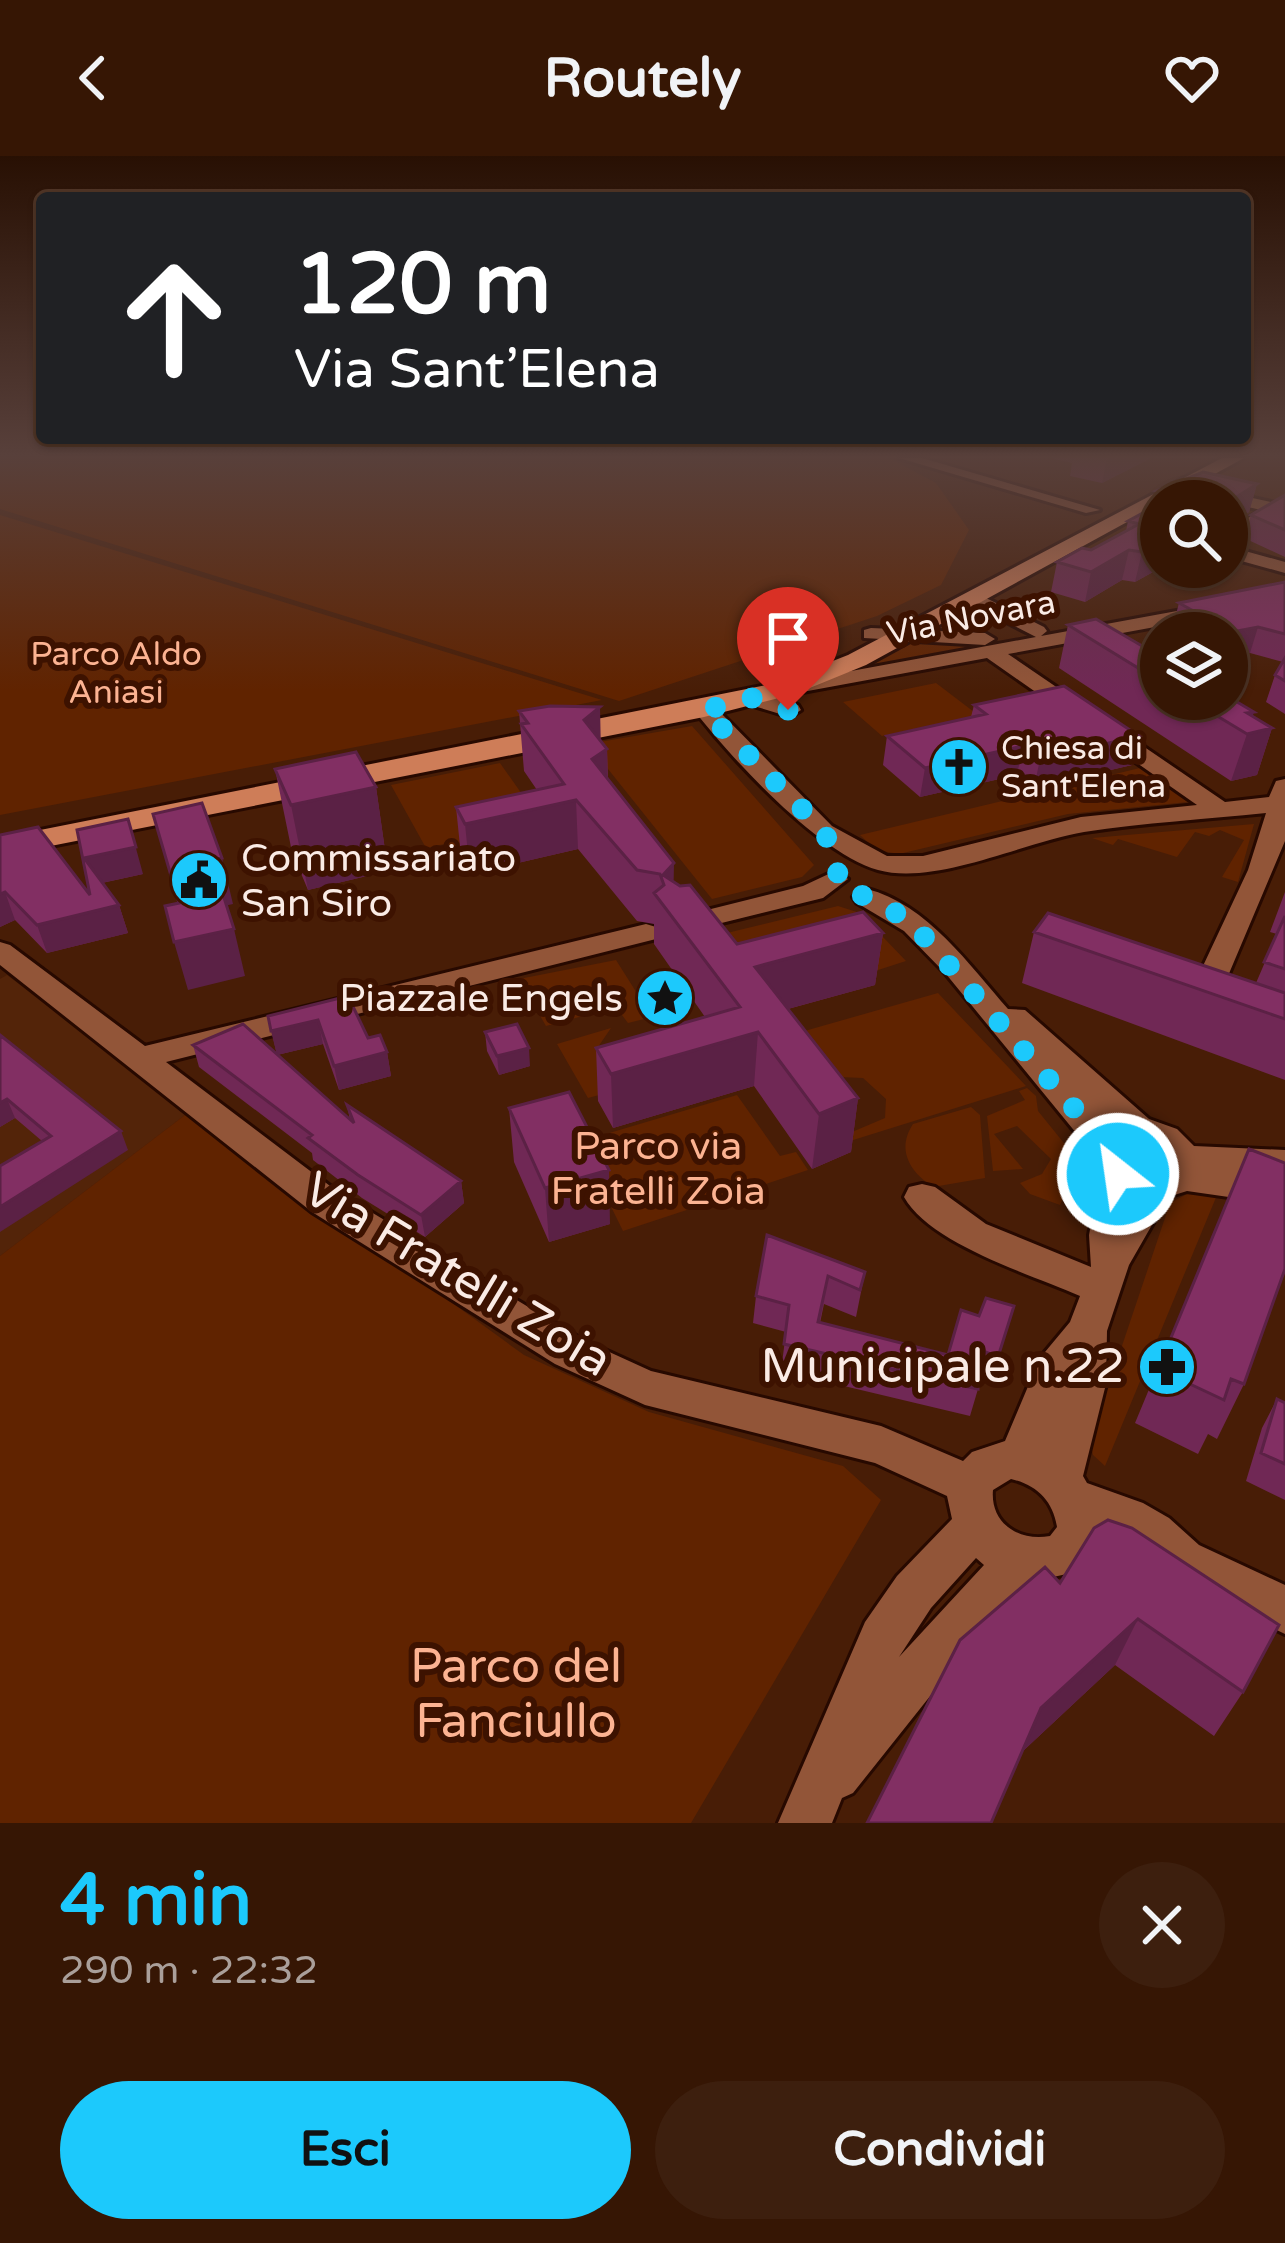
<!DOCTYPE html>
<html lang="it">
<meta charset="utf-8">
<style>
body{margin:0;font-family:"Varela Round",sans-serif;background:#3d1f0e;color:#f1f3f6;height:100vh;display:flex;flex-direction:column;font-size:45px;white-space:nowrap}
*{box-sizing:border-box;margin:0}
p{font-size:39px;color:#aa9f9a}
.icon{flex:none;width:66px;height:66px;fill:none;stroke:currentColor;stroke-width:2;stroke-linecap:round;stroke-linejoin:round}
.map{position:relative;height:1667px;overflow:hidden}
.sheet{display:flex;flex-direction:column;background:#361604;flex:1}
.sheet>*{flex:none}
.top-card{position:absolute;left:36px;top:36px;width:1215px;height:252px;border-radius:12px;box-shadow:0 3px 9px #0004,0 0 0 3px #503526;background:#202124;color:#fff;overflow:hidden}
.controls{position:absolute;left:1140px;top:324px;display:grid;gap:24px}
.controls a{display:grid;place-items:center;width:108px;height:108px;border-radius:50%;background:#361604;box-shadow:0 3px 9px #0004,0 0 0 3px #503526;font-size:60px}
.pin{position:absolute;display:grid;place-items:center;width:102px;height:102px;color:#fff;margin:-123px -51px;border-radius:50% 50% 50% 0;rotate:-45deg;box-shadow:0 0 12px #0007}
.pin .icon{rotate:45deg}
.me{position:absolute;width:132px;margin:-66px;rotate:330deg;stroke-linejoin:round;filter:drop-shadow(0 0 9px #0008)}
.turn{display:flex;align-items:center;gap:42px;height:252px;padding:0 60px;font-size:54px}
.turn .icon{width:156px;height:156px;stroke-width:2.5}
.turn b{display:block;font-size:84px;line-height:102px}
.round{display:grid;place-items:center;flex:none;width:126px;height:126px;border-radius:63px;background:#3d1f0e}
.head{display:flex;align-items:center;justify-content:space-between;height:204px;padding:0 60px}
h1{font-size:72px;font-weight:700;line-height:90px;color:#1cc9fc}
.cta{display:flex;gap:24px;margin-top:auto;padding:24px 60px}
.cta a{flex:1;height:138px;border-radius:72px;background:#1cc9fc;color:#111;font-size:48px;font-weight:700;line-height:138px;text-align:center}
.cta a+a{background:#3d1f0e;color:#f1f3f6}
header{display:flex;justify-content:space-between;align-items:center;height:156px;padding:0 60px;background:#361604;font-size:54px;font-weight:700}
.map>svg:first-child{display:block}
.built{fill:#532409}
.green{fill:#602300}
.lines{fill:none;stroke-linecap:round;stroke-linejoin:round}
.minor-casing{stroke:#270900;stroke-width:6}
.major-casing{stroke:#270900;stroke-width:6}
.minor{fill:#925538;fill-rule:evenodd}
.major{fill:#ce7d58;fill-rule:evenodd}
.wall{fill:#702855}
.shaded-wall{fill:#5b2145}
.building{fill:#822f63;stroke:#5b2145;stroke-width:3}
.route{stroke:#1cc9fc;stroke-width:21;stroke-dasharray:0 37.8}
.labels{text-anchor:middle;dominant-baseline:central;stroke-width:12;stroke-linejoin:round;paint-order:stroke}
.far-street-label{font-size:33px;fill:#faebe5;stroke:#3d1200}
.far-park-label{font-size:33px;fill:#fcb392;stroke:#3d1200}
.far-poi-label{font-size:33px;fill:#faebe5;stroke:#3d1200;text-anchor:start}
.poi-label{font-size:39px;fill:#faebe5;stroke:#3d1200;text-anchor:start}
.park-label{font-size:39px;fill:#fcb392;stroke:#3d1200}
.near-street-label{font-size:48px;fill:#faebe5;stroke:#3d1200}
.near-poi-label{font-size:48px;fill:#faebe5;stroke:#3d1200;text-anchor:end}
.near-park-label{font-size:48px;fill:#fcb392;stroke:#3d1200}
</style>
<header><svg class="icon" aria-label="back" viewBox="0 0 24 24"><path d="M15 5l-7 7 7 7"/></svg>Routely<svg class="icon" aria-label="heart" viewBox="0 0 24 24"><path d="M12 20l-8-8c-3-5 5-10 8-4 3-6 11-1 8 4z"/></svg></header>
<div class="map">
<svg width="1285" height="1667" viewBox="0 0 1285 1667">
<rect width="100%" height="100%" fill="#481d06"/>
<!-- built -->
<path class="built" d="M7,819L189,956L0,1100V823Z"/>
<!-- green -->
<path class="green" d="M0,302H889L936,327L969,374L941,429L877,460L619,545L0,353Z
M0,359L602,544L0,659Z
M910,484L985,489L893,508L867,509Z
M936,527L978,559L882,580L843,546Z
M692,570L814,709L802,721L712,743L588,588Z
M500,607L550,678L455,699L449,687L426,692L391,629Z
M1140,612L1188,646L1068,658L899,698L876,694L860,679Z
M1254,668L1238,726L1222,721L1244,684L1220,674L1209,680L1195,676L1177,701L1118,683L1113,689L1092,682Z
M838,750L860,757L906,805L875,815L698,784Z
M616,804L652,861L628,867L616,851L546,870L519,823Z
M938,837L1026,930L850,985L845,979L885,962L886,943L863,922L839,921L801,876Z
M611,872L598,891L614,935L588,942L557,888Z
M1027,932L1036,940L1038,955L1080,1007L1060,1049L1030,1038L1020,1027L1042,1018L1051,1003L1017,970L994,978L1023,1013L993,1015L987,960L1025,944L1019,935Z
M737,939L780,1000L796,996L808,1014L623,1075L582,992L610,985L606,978Z
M971,951L980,959L985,1022L933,1031C910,1016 896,994 913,968Z
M189,956L524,1199L649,1256L843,1310L881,1344L691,1667H0V1100Z
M1187,1038L1217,1039L1105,1310L1093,1299L1090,1285L1170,1047Z"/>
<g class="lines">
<!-- minor casing -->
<g class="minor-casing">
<path id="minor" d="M899,302H922L1100,354L1086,357Z
M1211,333L1285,349V359L1278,357L1227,387V375L1261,354L1205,341L1203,338Z
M1227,390L1285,406V417L1227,401Z
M1285,435V447L1008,498L1225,646L1269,641L1276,625L1285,623V685L1225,827L1210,836L1195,827L1248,714L1266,657C1206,663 1144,667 1084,676C1024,686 936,730 878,714C818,697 732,603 693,553L696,548H712L832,670L887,700H923L1081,661L1197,649L987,502L786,539L775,533L786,527L1036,481L967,446V438L974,436L1044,471L1047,475L1041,480Z
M871,472L985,477L995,483L985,489L864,482V474Z
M752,535L798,549L801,554L790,561L744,547V537Z
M835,715L848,723L823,742L681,777L667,769L671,763L803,730Z
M867,733C927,748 970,810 1008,853L1025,854L1149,963L1177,973L1194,990L1285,994V1020L1254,1018L1285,1023V1049L1187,1035L1168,1041L1129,1109L1107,1175L1106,1228L1083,1320L1087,1327L1143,1347L1169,1362L1199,1389L1285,1429V1478L1167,1421L1137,1392L1102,1374L1092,1402L1080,1415L1031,1426L962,1500L853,1637L842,1642L832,1667H778L865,1466L897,1420L952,1363L947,1340L875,1307L645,1249L555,1208L312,1056L0,809V786L10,789L145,890L646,768L656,771L660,777L656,783L166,906L338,1036L583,1184L651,1215L881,1270L963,1305L972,1296L1005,1285L1040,1202L1070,1166L1080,1140C1032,1119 930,1088 904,1041L909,1031L922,1028L935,1031L986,1068L1091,1111L1089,1079L1099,1024L1086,1002L1081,983L946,818L904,775L857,747L853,741ZM1116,984L1145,986L1166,1003L1165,1014C1139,1022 1122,1010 1116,984ZM1011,1323C1037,1329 1053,1345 1057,1371L1050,1380C1019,1386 990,1367 993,1334ZM976,1402L984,1409L899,1501L931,1452Z"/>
</g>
<!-- major casing -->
<g class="major-casing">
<path id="major" d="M1222,302H1244L866,509L795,538L704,561L0,700V682L777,527L848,499Z"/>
</g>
<!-- minor -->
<use href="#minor" class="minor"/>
<!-- major -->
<use href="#major" class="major"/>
</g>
<!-- wall -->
<path class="wall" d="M1050,302H1151L1102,327L1070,320L1072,307Z
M1203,316L1257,328L1249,356L1227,370V345H1161L1162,411L1135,426L1122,424L1085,446L1051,436L1057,406L1082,392L1091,394L1126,375L1128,365L1152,352L1156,335Z
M1285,339V401L1244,382L1251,359Z
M1285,426V558L1266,546L1275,519L1283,506L1250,497L1227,502V477H1171L1179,447Z
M1068,469L1161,501V543H1227L1272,572L1257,619L1231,625L1059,512Z
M974,549L1139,580L1132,609L1034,632L1017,619L920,641L883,609L887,580L971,561Z
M519,555L607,593L608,623L673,726L737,788L883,777L875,829L788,853L858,942L851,996L812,1013L754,930L613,972L598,945L596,892L705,861L654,788V768L637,765L578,693L470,718L461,700L456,651L537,634L524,615Z
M275,613L376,631L388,715L308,734L292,696Z
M77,674L143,718L102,727L119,749L128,777L47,797L15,764L0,771V679L90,739Z
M1285,736V924L1022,827L1034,776L1256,827L1277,778L1270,776Z
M348,840L368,882L387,896L391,920L339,934L323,888L277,899L350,964L347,949L461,1025L464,1047L425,1081L362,1042L313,1004L312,997L199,911L193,889L277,899L268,860Z
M485,876L530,910L499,919L487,895Z
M0,879L128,994L42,985L15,962L0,971Z
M509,952L610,1068L549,1086L514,1006Z
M1249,993L1285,1007V1116L1244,1228L1217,1283L1208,1278L1198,1298L1135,1267Z
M767,1079L865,1116L856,1161L824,1148L820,1167L948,1199L979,1160L1014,1150L991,1228L978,1223V1233L970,1260L781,1215L786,1176L753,1167L756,1140Z
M1277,1243L1285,1247V1344L1246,1325L1262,1272Z
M1132,1372L1243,1536L1214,1580L1115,1509L1023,1595L1060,1427Z"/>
<!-- shaded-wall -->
<path class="shaded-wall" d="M1107,302H1151L1102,327Z
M1257,328L1249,356L1227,370V347Z
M1161,387L1162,411L1135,426L1142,396Z
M1129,394L1122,424L1085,446L1091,416Z
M1258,471L1250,497L1227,502V477Z
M600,551L601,597L607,593L608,641L594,651L584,564Z
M1254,556L1247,578L1272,572L1257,619L1231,625L1247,578V557Z
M1139,580L1132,609L1034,632L1040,603Z
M1023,590L1017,619L920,641L925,612Z
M376,631L388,715L308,734L291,649Z
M576,644L578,693L470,718L465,668Z
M128,663L143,718L92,729L84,702Z
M222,702L233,748L224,750L212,704Z
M674,707L673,758L663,719Z
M5,736L15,764L0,771V738Z
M119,749L128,777L47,797L37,769Z
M234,773L245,820L188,834L174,786Z
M883,777L875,829L751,863L755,811Z
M318,864L323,888L277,899L271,875Z
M758,876L754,930L613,972L611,918Z
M529,892L530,910L499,919L497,900Z
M387,896L391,920L339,934L334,910Z
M858,942L851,996L812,1013L819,958Z
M7,943L15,962L0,971V947Z
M121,975L128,994L0,1076V1051Z
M609,1014L610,1068L549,1086L545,1032Z
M461,1025L464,1047L425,1081L421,1059Z
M1138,1463L1115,1509L1022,1596L1041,1552Z"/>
<!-- building -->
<path class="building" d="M1203,316L1257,328L1227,347V345H1171L1172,339L1156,335Z
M1285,339V374L1251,359Z
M1152,352L1161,353V387L1156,390L1142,396L1129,394L1091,416L1057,406L1082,392L1091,394L1139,368L1128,365Z
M1285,426V478L1258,471L1227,477H1199L1174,463L1199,458L1179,447Z
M1096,463L1161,501V526L1068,469Z
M1285,502V525L1275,519Z
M1064,530L1139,580L1040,603L1023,590L925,612L887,580L986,558L974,549Z
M1227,540L1254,556L1247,557L1272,572L1247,578L1189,543H1227Z
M550,550L600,551L584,564L607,593L592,603L674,707L663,719L680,730L690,729L737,788L863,756L883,777L755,811L858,942L819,958L758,876L611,918L596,892L740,851L654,737L664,729L660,718L637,714L576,644L465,668L456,651L564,628L521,568L528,567L519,555Z
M356,596L376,631L291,649L275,613Z
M202,647L222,702L212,704L234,773L174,786L165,750L179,747L153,658Z
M128,663L136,691L84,702L119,749L37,769L5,736L0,738V679L38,671L90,739L77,674Z
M1048,757L1285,837V863L1034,776Z
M1285,760V813L1264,806Z
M348,840L368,882L380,879L387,896L334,910L318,864L271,875L268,860Z
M243,868L354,967L347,949L461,1025L421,1059L358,1019L308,982L312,979L193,889Z
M517,868L529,892L497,900L485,876Z
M0,879L121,975L0,1051V1010L51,980L7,943L0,947Z
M569,936L609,1014L545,1032L509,952Z
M1249,993L1285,1007V1113L1244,1228L1231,1223L1224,1244L1158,1213Z
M767,1079L865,1116L860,1134L828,1120L818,1166L948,1199L961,1154L979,1160L986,1142L1014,1150L998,1201L978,1193V1233L784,1188L789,1149L756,1140Z
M1277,1243L1285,1247V1308L1261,1297Z
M1108,1364L1132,1372L1279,1469L1243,1536L1138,1463L1041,1552L991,1667H867L960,1484L1045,1411L1060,1427L1094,1372Z"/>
<!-- sky -->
<linearGradient id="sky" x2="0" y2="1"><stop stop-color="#281003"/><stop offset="0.56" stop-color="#58403b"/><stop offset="1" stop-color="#58403b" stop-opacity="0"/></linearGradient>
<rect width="1285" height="535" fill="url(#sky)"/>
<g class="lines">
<!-- route -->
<path class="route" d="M788,554L752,542L704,554L823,674L836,700L839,729L884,749L914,769L1094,975C1105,990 1101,1005 1118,1018"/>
</g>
<!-- icons -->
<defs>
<g id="church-disc" transform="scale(3)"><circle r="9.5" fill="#1cc9fc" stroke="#3d1200"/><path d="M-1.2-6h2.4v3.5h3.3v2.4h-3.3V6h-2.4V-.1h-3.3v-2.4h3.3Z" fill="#111"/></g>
<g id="civic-disc" transform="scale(3)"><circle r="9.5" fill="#1cc9fc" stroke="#3d1200"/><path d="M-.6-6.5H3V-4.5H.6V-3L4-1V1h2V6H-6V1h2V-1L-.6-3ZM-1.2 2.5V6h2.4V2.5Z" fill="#111"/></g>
<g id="sight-disc" transform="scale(3)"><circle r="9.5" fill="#1cc9fc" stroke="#3d1200"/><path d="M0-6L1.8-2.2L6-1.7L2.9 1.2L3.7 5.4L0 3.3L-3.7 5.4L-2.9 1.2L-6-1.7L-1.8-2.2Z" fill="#111"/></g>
<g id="pharmacy-disc" transform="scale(3)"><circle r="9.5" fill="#1cc9fc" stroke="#3d1200"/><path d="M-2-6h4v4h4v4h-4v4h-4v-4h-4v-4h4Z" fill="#111"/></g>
</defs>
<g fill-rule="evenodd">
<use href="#church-disc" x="959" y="611"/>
<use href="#civic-disc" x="199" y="724"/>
<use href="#sight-disc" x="665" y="842"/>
<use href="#pharmacy-disc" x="1167" y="1211"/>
</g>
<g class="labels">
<!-- far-street labels -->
<g class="far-street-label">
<text transform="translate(971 462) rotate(-11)">Via Novara</text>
</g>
<!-- far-park labels -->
<g class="far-park-label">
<text x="116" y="498">Parco Aldo<tspan x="116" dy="38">Aniasi</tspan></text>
</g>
<!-- far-poi labels -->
<g class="far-poi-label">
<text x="1001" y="592">Chiesa di<tspan x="1001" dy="38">Sant'Elena</tspan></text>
</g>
<!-- poi labels -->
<g class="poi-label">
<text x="241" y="702">Commissariato<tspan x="241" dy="45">San Siro</tspan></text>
<text x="623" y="842" text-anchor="end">Piazzale Engels</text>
</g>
<!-- park labels -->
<g class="park-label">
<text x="658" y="990">Parco via<tspan x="658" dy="45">Fratelli Zoia</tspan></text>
</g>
<!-- near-street labels -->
<g class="near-street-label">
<text transform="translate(457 1119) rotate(31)">Via Fratelli Zoia</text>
</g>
<!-- near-poi labels -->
<g class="near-poi-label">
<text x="1125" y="1211">Municipale n.22</text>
</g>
<!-- near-park labels -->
<g class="near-park-label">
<text x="516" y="1511">Parco del<tspan x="516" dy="55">Fanciullo</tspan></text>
</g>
</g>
</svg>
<div class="controls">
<a><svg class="icon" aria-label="search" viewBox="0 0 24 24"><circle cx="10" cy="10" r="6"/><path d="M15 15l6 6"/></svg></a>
<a><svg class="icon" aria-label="layers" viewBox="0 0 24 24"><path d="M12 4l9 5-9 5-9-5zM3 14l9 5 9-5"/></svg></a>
</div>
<div class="pin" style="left:788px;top:554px;background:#d93025"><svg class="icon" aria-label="arrive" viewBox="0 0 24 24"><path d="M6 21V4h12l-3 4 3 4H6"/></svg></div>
<svg class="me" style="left:1118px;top:1018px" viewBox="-20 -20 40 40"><circle r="17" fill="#1cc9fc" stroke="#fff" stroke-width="3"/><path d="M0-11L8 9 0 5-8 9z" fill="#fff"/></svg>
<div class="top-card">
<div class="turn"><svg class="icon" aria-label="ahead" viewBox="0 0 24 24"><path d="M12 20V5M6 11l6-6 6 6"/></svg><div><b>120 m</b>Via Sant’Elena</div></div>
</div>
</div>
<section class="sheet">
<div class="head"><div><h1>4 min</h1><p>290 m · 22:32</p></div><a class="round"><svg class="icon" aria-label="close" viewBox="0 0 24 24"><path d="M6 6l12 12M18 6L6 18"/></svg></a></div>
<div class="cta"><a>Esci</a><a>Condividi</a></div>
</section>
